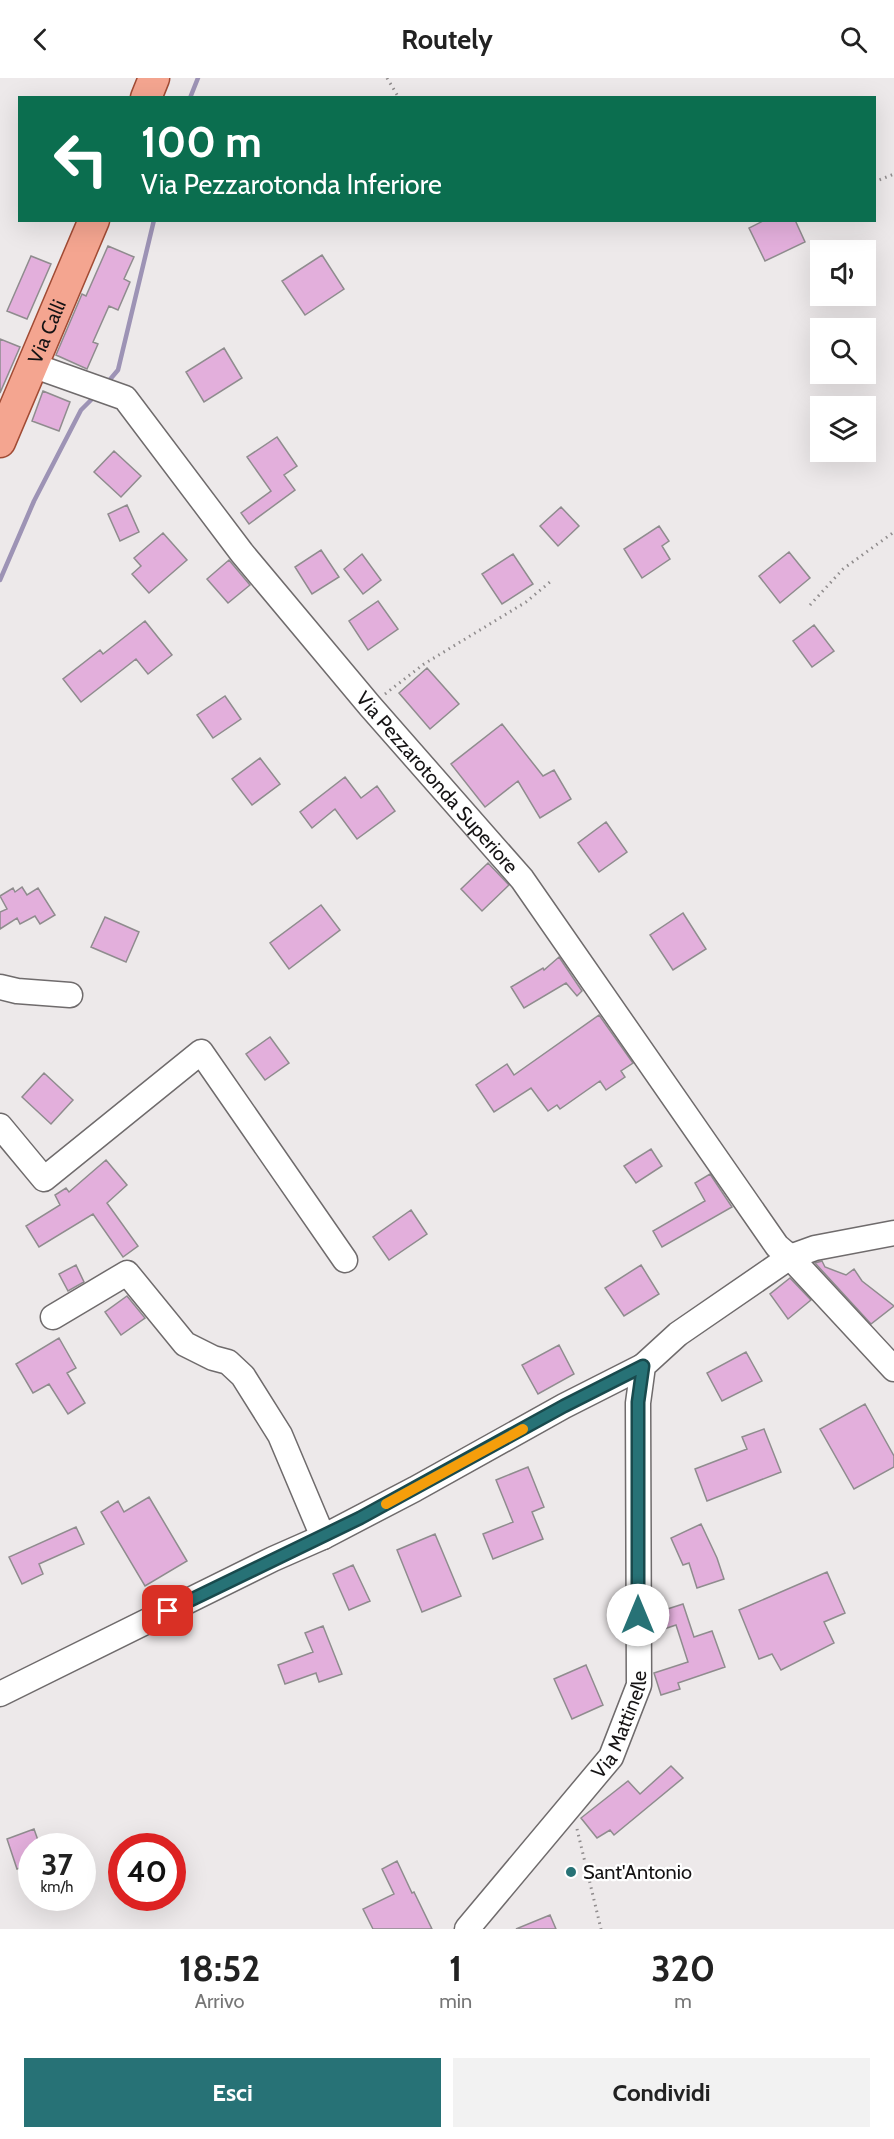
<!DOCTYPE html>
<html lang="it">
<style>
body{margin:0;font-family:Cabin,sans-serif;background:#f2f2f2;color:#222;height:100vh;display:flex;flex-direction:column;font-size:22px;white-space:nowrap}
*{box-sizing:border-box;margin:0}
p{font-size:20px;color:#767676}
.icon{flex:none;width:33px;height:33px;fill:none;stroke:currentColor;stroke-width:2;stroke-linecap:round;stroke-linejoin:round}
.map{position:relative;height:1851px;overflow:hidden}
.details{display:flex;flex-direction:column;background:#fff;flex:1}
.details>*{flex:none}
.hud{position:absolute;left:18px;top:18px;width:858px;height:126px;border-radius:0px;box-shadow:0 6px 24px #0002;background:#0b6e4f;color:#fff;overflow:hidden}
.tools{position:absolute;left:810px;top:162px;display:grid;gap:12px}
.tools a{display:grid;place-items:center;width:66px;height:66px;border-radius:0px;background:#fff;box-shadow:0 6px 24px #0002;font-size:30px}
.speed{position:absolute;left:18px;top:1755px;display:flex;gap:12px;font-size:30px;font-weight:700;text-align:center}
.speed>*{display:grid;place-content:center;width:78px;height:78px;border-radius:50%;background:#fff;box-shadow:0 6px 24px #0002;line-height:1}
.speed small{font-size:15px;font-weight:400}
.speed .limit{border:9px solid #d22;background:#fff;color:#111}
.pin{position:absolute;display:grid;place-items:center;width:51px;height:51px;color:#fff;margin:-26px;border-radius:12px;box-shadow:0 3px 9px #0006}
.me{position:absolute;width:66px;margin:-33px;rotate:0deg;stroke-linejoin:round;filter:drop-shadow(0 0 4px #0008)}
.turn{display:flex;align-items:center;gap:21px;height:126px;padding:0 24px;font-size:27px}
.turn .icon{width:78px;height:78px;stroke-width:2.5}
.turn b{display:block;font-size:42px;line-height:51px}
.eta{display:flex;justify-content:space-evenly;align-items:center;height:102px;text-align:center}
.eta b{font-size:36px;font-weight:700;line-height:42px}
.action{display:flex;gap:12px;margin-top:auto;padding:12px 24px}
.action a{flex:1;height:69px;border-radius:0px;background:#277276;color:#fff;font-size:24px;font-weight:700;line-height:69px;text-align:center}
.action a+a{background:#f2f2f2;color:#222}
header{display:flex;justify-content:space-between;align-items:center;height:78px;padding:0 24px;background:#fff;font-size:27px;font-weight:700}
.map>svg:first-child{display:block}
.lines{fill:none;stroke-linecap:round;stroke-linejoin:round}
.stream{stroke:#9d93b5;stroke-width:4.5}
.building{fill:#e3afdc;stroke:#8f8c8e;stroke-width:1.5}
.minor-casing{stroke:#6f6b6c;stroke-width:27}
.major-casing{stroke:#a14b34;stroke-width:33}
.path{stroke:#908c8d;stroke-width:3;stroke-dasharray:1.5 4.5;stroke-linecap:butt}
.minor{stroke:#fff;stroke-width:24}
.major{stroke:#f4a590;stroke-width:30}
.route-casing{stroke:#194a4d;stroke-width:15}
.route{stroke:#277276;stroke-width:10}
.slow{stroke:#f59e0b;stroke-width:10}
.poi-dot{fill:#277276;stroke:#fff;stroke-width:2}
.labels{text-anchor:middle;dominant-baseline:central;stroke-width:4.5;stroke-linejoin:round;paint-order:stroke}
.street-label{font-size:20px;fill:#151314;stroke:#fff}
.poi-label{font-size:20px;fill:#151314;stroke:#fff;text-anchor:start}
</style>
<header><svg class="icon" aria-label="back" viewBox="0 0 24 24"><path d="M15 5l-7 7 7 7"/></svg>Routely<svg class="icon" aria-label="search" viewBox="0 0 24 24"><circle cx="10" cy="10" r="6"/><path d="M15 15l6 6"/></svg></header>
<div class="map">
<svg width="894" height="1851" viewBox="0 0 894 1851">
<rect width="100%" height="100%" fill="#ede9ea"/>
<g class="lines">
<!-- stream -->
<path class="stream" d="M190,20L198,0
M107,305L118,292L154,142
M0,502L34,423L81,332L95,318"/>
</g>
<!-- building -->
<path class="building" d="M765,142H795L805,164L765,183L749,150Z
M108,168L134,179L124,201L130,204L118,232L109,228L93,264L98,266L87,291L56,277L82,216L86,218Z
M322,177L344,211L305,237L282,203Z
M31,178L51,186L27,241L7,233Z
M0,261L20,269L0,315Z
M224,270L242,300L204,324L186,294Z
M43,313L70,324L59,353L32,343Z
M277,359L297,388L284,397L295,412L249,446L241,435L271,413L247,379Z
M114,373L141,398L121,419L94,394Z
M127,427L139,454L120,463L108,436Z
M561,429L579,448L558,468L540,448Z
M659,448L669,463L662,468L670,481L642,500L624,471Z
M163,455L187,482L149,515L132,496L141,488L134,480Z
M321,472L339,499L312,516L295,489Z
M789,474L810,500L780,525L759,498Z
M362,476L381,502L363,516L344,491Z
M513,476L533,506L502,526L482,496Z
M229,482L250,507L228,525L207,501Z
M378,523L398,551L368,572L349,543Z
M145,543L172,577L148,596L136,581L81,624L63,601L100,572L103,576Z
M814,547L834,573L812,589L793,563Z
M427,590L459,626L430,651L399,615Z
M225,618L241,641L213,660L197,637Z
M502,646L543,698L554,692L571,721L540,740L518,703L485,729L451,686Z
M260,680L280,706L252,727L232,701Z
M345,699L361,720L377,708L395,733L357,761L335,731L312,750L300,734Z
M606,744L627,774L599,794L578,765Z
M488,785L509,807L482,833L461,811Z
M22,809L27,817L38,810L55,837L40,846L35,838L20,846L17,840L0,851V834L7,831L0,818L13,810L15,814Z
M321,827L340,852L289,891L270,865Z
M683,835L706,871L673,892L650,857Z
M105,839L139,854L126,884L91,869Z
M559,879L582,913L577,918L566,905L524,930L511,909L543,890L544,892Z
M599,937L633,985L621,993L625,999L606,1012L600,1003L560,1031L557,1027L548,1033L531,1010L494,1034L476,1007L507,986L514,997Z
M270,959L289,985L265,1002L246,976Z
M44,995L73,1022L51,1046L22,1019Z
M651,1071L662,1088L636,1105L624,1088Z
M106,1082L127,1107L107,1125L138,1168L123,1179L93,1136L39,1169L26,1148L60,1127L55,1117L66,1110L69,1114Z
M710,1096L732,1129L662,1169L653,1153L705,1123L695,1105Z
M411,1132L427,1156L389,1182L373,1159Z
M822,1183L825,1189L846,1197L854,1191L862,1203L894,1228L871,1246L815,1185Z
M76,1187L84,1204L68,1213L59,1196Z
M641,1187L659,1216L624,1238L605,1210Z
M790,1200L811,1222L788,1241L770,1216Z
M127,1218L145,1240L121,1257L105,1234Z
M59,1260L76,1290L67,1295L85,1325L68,1336L49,1306L33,1315L16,1286Z
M559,1267L574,1296L538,1316L522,1287Z
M746,1274L762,1303L722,1323L707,1295Z
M865,1326L894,1378V1389L854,1411L820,1351Z
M764,1351L781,1394L707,1423L695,1391L747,1371L742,1359Z
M528,1389L544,1429L532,1434L543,1461L493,1481L483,1456L513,1444L496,1402Z
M149,1419L187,1483L145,1508L101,1434L118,1423L124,1434Z
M701,1446L717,1480L724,1501L697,1510L689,1485L683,1487L671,1460Z
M76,1449L84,1466L39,1486L43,1496L22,1506L9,1479Z
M435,1456L461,1518L422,1534L397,1472Z
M353,1487L370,1523L349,1532L333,1496Z
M827,1494L845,1535L824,1544L834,1565L781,1592L772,1576L759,1581L739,1532Z
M683,1526L694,1559L712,1553L725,1589L678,1605L680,1611L661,1617L654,1595L688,1584L676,1547L661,1552L655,1535Z
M323,1548L342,1596L319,1604L316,1595L285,1606L278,1587L313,1574L305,1555Z
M586,1587L603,1627L572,1641L554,1601Z
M671,1688L683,1700L614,1757L610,1752L597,1760L581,1740L628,1703L640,1716Z
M34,1751L40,1768H32V1786L17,1791L7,1761Z
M397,1783L412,1815L414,1814L432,1851H373L363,1831L394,1816L382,1791Z
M550,1837L556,1851H516Z"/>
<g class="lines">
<!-- minor casing -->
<g class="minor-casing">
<g id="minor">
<path id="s1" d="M32,287L125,320L242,475L370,628L522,801L777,1168L790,1179L894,1291"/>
<path d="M0,909L17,913L70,917"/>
<path d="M0,1048L44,1101L201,974L345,1182"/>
<path d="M53,1239L127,1195L185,1266L213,1280L228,1284L243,1298L280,1357L323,1459"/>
<path d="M0,1616L273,1481L323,1459L415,1411L564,1328L643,1288"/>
<path id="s2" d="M467,1851L611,1679L639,1607L638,1325L643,1288L678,1256L790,1179L815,1170L894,1155"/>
</g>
</g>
<!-- major casing -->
<g class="major-casing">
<g id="major">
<path d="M146,20L154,0"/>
<path id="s3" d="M0,364L94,142"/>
</g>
</g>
<!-- path -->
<path class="path" d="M387,0L399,20
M874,104L894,96
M810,527L843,491L894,454
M385,616L424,586L526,524L550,504
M577,1751L601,1851"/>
<!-- minor -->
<use href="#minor" class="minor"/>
<!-- major -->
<use href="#major" class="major"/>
</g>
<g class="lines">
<!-- route casing -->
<g class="route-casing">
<path id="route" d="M168,1533L360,1440L564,1328L643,1288L638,1324V1537"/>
</g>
<!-- route -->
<use href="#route" class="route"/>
<!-- slow -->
<path class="slow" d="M386,1426L523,1351"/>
</g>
<!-- markers -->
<circle class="poi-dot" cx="571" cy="1794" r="6"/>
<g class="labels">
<!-- street labels -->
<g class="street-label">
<text stroke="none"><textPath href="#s3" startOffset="120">Via Calli</textPath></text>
<text stroke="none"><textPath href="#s1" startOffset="594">Via Pezzarotonda Superiore</textPath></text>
<text stroke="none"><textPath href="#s2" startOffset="258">Via Mattinelle</textPath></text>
</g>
<!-- poi labels -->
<g class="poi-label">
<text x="583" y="1794">Sant'Antonio</text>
</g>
</g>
</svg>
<div class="tools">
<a><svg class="icon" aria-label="sound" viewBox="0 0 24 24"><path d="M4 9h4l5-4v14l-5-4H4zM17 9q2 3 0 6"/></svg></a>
<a><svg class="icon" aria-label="search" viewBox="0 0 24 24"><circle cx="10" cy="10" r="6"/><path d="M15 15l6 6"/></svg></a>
<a><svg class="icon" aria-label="layers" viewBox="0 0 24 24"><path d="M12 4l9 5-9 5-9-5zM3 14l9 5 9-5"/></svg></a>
</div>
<div class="speed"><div>37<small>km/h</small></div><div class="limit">40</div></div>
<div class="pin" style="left:168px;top:1533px;background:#d93025"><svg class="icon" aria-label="arrive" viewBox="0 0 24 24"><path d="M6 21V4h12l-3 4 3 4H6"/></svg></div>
<svg class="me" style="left:638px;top:1537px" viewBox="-20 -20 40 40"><circle r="19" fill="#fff"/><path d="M0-13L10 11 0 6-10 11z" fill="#277276"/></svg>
<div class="hud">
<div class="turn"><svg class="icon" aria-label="left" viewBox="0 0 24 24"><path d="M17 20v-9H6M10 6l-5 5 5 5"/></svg><div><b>100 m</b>Via Pezzarotonda Inferiore</div></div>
</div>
</div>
<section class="details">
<div class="eta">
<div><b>18:52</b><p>Arrivo</p></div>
<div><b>1</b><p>min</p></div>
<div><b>320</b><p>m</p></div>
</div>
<div class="action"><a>Esci</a><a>Condividi</a></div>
</section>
